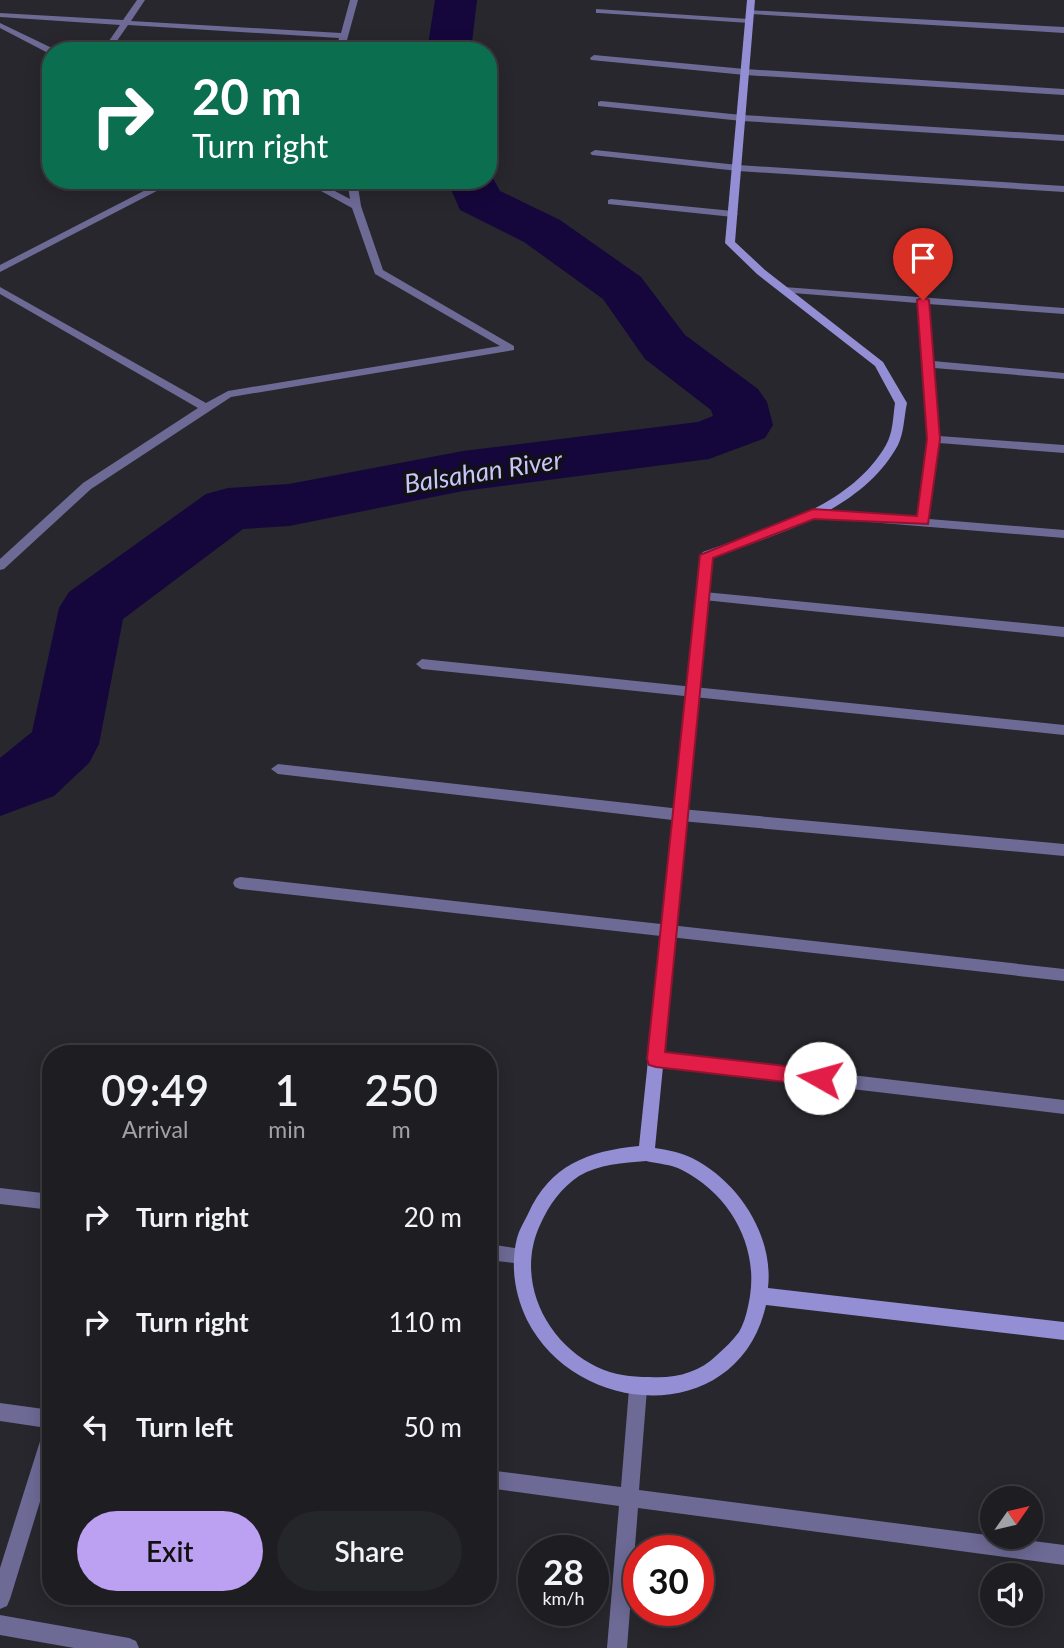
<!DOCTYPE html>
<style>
body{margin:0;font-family:Lato,sans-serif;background:#25262a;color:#f1f3f6;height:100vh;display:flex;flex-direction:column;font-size:26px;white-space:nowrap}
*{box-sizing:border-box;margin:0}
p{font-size:23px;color:#a0a2a5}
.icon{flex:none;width:38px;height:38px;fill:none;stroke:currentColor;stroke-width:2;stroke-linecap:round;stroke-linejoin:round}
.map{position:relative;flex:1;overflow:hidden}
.drawer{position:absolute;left:42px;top:1045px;width:455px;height:560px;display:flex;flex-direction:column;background:#1d1d22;border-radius:28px;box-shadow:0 4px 18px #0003,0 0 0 2px #3b3b40}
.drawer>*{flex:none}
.banner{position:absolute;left:42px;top:42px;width:455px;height:147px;border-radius:28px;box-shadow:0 4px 18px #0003,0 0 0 2px #3b3b40;background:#0b6e4f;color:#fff;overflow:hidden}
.needle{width:46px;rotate:56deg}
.fabs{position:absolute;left:980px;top:1486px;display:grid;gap:14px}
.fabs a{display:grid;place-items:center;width:63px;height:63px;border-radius:50%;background:#1d1d22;box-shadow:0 4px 18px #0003,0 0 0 2px #3b3b40;font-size:35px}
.speed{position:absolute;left:518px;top:1535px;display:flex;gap:14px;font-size:35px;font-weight:700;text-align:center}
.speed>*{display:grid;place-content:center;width:91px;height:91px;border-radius:50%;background:#1d1d22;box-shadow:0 4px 18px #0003,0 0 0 2px #3b3b40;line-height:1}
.speed small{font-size:18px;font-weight:400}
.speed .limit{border:10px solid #d22;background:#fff;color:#111}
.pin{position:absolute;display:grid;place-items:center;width:60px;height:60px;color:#fff;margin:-72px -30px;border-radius:50% 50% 50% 0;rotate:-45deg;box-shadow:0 0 7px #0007}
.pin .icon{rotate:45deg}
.me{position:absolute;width:77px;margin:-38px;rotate:277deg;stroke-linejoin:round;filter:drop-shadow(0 0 5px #0008)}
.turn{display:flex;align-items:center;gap:24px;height:147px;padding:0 35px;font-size:32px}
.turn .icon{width:91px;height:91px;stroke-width:2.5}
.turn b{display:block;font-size:49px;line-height:60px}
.eta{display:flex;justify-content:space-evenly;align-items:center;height:119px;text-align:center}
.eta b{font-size:42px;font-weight:600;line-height:49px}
.action{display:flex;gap:14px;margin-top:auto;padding:14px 35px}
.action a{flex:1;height:80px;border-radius:42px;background:#bca0f2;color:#111;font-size:28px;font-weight:600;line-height:80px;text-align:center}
.action a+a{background:#25262a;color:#f1f3f6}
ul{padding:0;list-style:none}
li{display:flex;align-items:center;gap:21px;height:105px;padding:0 35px}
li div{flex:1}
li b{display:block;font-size:26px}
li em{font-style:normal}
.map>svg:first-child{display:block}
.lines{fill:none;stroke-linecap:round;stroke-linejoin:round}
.river{fill:#15073b;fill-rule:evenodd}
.street{fill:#6d6a96;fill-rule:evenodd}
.secondary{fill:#948ed5;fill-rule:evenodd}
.route{fill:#e11d48;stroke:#92132f;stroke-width:2}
.labels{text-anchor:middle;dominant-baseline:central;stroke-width:7;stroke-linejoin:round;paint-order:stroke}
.water-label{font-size:26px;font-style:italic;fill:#c7c5fa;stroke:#111013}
</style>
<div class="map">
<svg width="1064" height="1648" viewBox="0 0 1064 1648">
<rect width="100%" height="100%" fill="#27272d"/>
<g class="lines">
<!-- river -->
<path class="river" d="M435,0H477L471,51H427Z
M488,169L500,191L560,220L641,277L685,335L758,389L767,402L773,425L765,438L709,459L463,491L289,526L243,529L123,619L99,744L89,763L54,796L0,816V758L32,732L59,608L69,592L206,494L228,488L289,484L463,451L698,422L713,416L711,410L645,359L603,299L524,242L460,210L447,180H488Z"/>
<!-- street -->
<path class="street" d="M137,0H145L131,21L341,33L350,0H358L344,51H336L339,38L128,25L110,51H102L120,25L0,17V13L123,20Z
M596,9L749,19L753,21L749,23L599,13H596Z
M747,10L1064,27V33L750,14L746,12Z
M0,23L54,49L55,51L48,53L0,28Z
M594,55L745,69L1064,89V95L745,75L591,60L590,58Z
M601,101L742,115L1064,135V141L742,121L598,106V102Z
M595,150L738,165L1064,186V192L738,171L592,155L590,153Z
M165,180H178L0,272V265Z
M301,180H314L350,199L347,180H357L361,206L383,270L514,346V350L231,397L91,489L4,569L0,570V559L83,483L198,408L0,294V287L206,403L228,391L500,346L375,274L352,208Z
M611,199L733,211L738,214L733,217L608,204V200Z
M784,287L1064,308V314L928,304L933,361L1064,373V379L934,368L939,436L1064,445V453L939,443L929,519L1064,530V538L809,517V511L813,510L917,518L928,439L923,366L921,364L923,362L918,303L780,292L779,290Z
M704,592L1064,627V637L704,600L698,596Z
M422,659L1064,725V735L422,669L416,664Z
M278,764L681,809L1064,844V856L681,821L278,774L271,769Z
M240,877L1064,969V981L240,889L235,887L233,883L235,879Z
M656,1052L1064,1100V1114L656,1066L650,1064L648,1059L650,1054Z
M0,1188L51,1194V1210L0,1204Z
M488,1244L528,1250L531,1256L528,1262L522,1264L488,1260Z
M638,1380L644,1383L647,1389L639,1490L1064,1545V1565L638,1508L627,1648H607L619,1506L488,1488V1470L621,1487L629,1389L632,1383Z
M0,1403L51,1410V1466L10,1599L7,1606L0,1609V1568L42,1435L47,1428L0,1421Z
M0,1615L129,1638L136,1641L139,1648H74L0,1635Z"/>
<!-- secondary -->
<path class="secondary" d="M747,0H755L735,242L765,270L883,362L907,403C904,417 904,433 898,445C862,511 778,534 713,557L655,1148C667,1150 680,1152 692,1158C738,1181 774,1235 768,1288L1064,1322V1340L766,1305C739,1426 578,1420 527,1320C515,1295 510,1266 517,1238C519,1230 524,1222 528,1214C550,1165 588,1151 639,1146L701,555L703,552C766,529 850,508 886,445C893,433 893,417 895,403L875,366L757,274L725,243ZM646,1161C658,1164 671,1164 682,1170C729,1194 758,1244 750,1296C748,1308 745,1322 739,1332C733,1340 725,1348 717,1355C699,1373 674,1379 649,1377C631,1377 614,1375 597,1367C545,1342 515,1279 540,1225C549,1205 561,1188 579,1176C599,1164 623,1163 646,1161Z"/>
</g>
<!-- route -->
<path class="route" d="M923,297L929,300L940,439L928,524L814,519L713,558L665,1052L820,1070L826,1072L829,1078L826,1084L820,1086L656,1067L649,1065L647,1059L700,555L813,509L917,516L927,439L917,300Z"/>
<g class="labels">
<!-- water labels -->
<g class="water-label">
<text transform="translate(483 471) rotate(-9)">Balsahan River</text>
</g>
</g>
</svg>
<div class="fabs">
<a><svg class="needle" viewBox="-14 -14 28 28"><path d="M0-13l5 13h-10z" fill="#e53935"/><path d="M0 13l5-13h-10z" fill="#a0a2a5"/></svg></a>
<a><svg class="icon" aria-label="sound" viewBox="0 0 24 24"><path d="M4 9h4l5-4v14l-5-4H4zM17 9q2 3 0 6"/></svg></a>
</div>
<div class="speed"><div>28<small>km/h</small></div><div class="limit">30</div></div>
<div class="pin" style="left:923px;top:300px;background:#d93025"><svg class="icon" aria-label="arrive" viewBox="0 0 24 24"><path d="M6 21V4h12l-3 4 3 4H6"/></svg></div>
<svg class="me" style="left:820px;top:1078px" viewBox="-20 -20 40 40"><circle r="19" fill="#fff"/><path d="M0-13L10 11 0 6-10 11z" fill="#e11d48"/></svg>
<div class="banner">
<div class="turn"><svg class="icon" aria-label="right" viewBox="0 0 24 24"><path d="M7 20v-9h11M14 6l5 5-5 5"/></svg><div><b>20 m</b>Turn right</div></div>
</div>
<section class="drawer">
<div class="eta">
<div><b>09:49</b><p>Arrival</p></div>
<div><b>1</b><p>min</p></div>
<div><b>250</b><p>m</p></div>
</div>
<ul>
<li><svg class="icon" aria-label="right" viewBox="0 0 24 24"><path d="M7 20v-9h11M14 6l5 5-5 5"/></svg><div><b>Turn right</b></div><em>20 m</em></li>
<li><svg class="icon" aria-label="right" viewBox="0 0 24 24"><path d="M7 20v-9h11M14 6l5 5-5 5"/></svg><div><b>Turn right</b></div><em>110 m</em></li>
<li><svg class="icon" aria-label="left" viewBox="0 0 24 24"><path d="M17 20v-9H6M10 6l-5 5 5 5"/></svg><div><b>Turn left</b></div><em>50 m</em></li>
</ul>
<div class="action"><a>Exit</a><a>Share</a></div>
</section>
</div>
